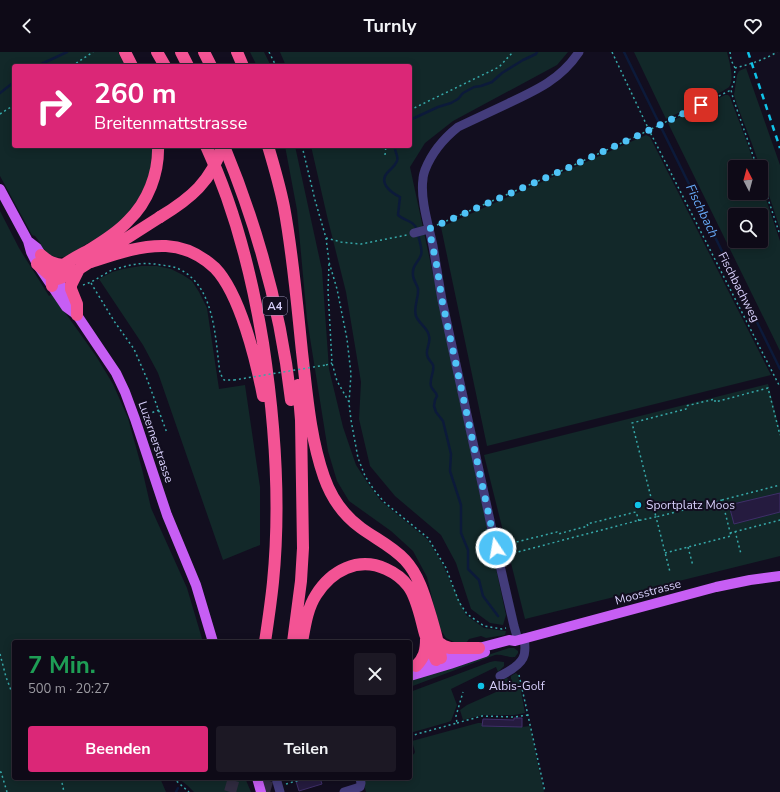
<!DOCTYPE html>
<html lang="de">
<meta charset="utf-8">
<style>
body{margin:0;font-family:"Nunito Sans",sans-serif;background:#1c1824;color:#f1f3f6;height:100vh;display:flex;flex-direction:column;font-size:15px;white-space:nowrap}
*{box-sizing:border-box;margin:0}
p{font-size:13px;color:#9b9aa1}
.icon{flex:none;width:22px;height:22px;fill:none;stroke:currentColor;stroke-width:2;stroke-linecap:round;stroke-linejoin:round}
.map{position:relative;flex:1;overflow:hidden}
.panel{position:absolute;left:12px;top:588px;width:400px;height:140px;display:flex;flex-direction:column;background:#0e0a17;border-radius:4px;box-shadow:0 2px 10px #0003,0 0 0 1px #2e2b36}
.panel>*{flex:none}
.banner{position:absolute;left:12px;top:12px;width:400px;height:84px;border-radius:4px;box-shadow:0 2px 10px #0003,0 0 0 1px #2e2b36;background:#db2777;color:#fff;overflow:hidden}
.needle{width:26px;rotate:354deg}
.buttons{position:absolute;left:728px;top:108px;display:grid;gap:8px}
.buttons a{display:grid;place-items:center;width:40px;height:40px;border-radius:4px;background:#0e0a17;box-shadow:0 2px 10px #0003,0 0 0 1px #2e2b36;font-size:20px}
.pin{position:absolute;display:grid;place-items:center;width:34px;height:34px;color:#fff;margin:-17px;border-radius:8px;box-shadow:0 2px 6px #0006}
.me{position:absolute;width:44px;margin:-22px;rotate:348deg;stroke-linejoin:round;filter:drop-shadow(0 0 3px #0008)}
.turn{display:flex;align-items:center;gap:14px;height:84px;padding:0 16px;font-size:18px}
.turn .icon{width:52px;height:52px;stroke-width:2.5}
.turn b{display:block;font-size:28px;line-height:34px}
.round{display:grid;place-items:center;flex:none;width:42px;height:42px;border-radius:4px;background:#1c1824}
.overview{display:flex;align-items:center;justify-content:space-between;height:68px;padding:0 16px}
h1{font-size:24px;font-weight:700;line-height:30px;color:#1e9e55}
.cta{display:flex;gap:8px;margin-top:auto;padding:8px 16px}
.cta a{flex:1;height:46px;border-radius:4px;background:#db2777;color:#fff;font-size:16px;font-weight:700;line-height:46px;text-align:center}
.cta a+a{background:#1c1824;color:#f1f3f6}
header{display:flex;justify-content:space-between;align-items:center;height:52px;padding:0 16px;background:#0e0a17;font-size:18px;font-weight:700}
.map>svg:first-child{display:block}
.green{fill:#122829;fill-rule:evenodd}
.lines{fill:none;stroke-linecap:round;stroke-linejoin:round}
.stream{stroke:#0c1a3a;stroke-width:2.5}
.building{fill:#251b3f;stroke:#3f2f69}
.highway-tunnel{stroke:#302b40;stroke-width:12;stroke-dasharray:12 6;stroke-linecap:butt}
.path{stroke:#36a8a9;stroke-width:1.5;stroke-dasharray:2 3;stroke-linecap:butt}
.minor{stroke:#433c7b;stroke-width:9}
.major{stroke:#c75ef4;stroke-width:10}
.highway{stroke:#f35394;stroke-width:12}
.rail{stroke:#10c2e7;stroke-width:2.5;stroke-dasharray:6 5;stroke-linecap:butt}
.path-bridge{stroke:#36a8a9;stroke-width:1.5;stroke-dasharray:2 3;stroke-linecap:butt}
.highway-bridge{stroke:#f35394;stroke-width:12}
.route{stroke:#4fc3f7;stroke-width:7;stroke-dasharray:0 12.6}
.poi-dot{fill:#10c2e7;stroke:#120e1f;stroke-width:1.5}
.labels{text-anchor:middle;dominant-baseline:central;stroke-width:4;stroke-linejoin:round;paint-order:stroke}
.shield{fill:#120e1f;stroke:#9d96ba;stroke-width:1}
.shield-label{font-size:11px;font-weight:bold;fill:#d8d0fc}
.street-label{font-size:12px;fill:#d8d0fc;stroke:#120e1f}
.poi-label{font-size:12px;fill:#d8d0fc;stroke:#120e1f;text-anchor:start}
.water-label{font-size:13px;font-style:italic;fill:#65a7f4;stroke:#120e1f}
</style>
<header><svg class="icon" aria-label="back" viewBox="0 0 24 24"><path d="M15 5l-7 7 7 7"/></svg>Turnly<svg class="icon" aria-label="heart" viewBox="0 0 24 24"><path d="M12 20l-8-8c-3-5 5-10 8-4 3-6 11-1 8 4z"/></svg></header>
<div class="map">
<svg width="780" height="740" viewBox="0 0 780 740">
<rect width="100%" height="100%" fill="#120e1f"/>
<!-- green -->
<path class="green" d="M0,0H118L125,14H14V94H153C153,111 149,129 140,144C134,154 127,162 119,170C109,180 96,187 83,194C78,198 73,201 67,204C64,205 59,206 55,205C49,204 45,199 40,195L41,192L35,184L32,183L0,124Z
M250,0H264L271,14H257Z
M280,0H568L557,13L453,69L425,91L410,115L506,563L503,573L490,571L471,557L456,511L441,483L395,444L370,414L359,367L361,330L346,240L327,164L311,94H410V14H286Z
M634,0H727C729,9 735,27 729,35C728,36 724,38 723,39L666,67Z
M746,16L780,113V177L761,119V115H760L752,92L737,53L734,43L737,23L739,19Z
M725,43H728L730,45L748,93L755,115H735V141H761V132L780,189V299L668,71ZM735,163H761V189H735Z
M646,83L650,85L771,323L487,394L441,175Z
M285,94H295L322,218L329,317L343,375L356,413L369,433L381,449L427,487L441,509L466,563L484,576L506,579L505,583L486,586L481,584L469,587L466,591L454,590L446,586L439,575L427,525L413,499L391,479L349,449L337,429L328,399L307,267L297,158Z
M0,159L19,196L49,244L52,242L96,304L113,332L128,366L142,417L151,456L187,536L203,590H14V726H160L166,740H0Z
M141,214H157L171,217L183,223L192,229L199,240L207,256L219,337L245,333L260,435V493L223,508L158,321L143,293L99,227L112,220L123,217Z
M768,332L780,379V504L525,567L484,403Z
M509,596H514L518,599V601L515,605C507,606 504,602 495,603L410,635V629Z
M495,609L504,610V614L498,620L496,615L451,637L457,653L451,669L445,671L410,681V640L490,610Z
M516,621L518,623L525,661L514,663H483L463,668L460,658L467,653L505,636L502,628L507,626L509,628L511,627V624Z
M478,671H482L483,674L522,675L530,674L544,740H366L362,726H410V704L414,702L415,700L412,689Z
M178,726H245L251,740H194L188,734Z"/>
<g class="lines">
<!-- stream -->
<path class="stream" d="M624,0L780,317
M37,14L67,0
M0,41L14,30
M410,68L438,55L451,51L458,47L463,41L474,35L481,34L492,30L502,21L523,8L536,2L537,0
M395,94C394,100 399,104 397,109C395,114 392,116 389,119C377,130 390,140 400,145L398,163C404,169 414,168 417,178
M418,182C419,188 423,198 421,203C418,211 412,213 413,223C413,228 417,232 418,237C419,246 413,255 416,264C419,272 428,276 429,284C431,291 426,296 427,302C427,307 431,309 433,313C435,319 429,327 431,334C432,338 436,339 437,344L435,348L434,354L436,360L443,369L451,402L450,419L461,453V481L468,498V517L479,528L483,544L498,564
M185,727L186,726
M176,740L178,736"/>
</g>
<!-- building -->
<path class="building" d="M780,441V460L734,472L729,453Z
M514,666H522V675L482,674L483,667L514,668Z
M295,726H320L322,732L299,739Z"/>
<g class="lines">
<!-- highway-tunnel -->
<path class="highway-tunnel" d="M230,740L234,726
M264,740L268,726"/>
<!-- path -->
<path class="path" d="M269,0L276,14
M612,0L649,78L780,335
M730,0L731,8L735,16L734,30L731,38L733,46L757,115
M72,14L93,0
M735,16C748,13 766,7 777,0
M410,58L499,15L513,0
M0,62L14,53
M302,94L315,148L326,186L329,210L337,237L347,287L351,322L349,351L351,368L358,406L365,424L374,438L384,450L428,486L446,516L459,550L467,562L484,574L502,577L506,576
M385,103L386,94
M761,126L780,183
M437,173L561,119L639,83L731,38
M326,186L341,190L361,192L407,183
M329,212L328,238L332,311L337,329L349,350
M91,231L114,269L134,297L147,327L167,381
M83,233C93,230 101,224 110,219C116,216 124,215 131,213C141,211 151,211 161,213C167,214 173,214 179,217C215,234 215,286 220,321L224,328H234
M326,313L332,311
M143,364L159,358
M722,448L780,433
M639,469L636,460L587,472L588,474L558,482L557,480L508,492L510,502L636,469L656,465L670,520
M735,479L741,502
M730,481L780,468
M688,495L693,514
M665,501L731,484L722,448L656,465L632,371L686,357V354L715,347V350L768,336L780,383
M0,602L6,625L14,646
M519,623L545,740
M457,671L482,664L514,665L528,663
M410,684L457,671L456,664L463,640
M0,720H1L7,740
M61,726L64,740
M173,726L189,740
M286,732L300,728"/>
<!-- minor -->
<path class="minor" d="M414,181L429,177
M518,588L514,574L496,496L442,248C439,230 436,212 433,194C429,175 420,147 423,127C423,124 424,121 425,118C432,100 443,87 458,75C475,67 492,59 509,51C537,38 561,27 579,0
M500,624C508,620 519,614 523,606C526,600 525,592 524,586
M276,726L280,740
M344,740L360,735L361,731L360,726"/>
<!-- major -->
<path class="major" d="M0,137L28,189L31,200L37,212L66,255L77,263
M28,189L37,196L45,209
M54,222L74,254L77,263L116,321L125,340L135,367L167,463L196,533L213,590
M410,616L479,596L509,588L515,589L716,535L750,528L780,524
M410,624L450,612L485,600
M257,726L261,740"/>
<!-- highway -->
<path class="highway" d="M125,0L132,14
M157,0L165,14
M181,0L188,14
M204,0L211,14
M237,0L243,14
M206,94C235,156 252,224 263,291C275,370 281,450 273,530C271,550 268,570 265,590
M224,94C258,176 281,260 291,348
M268,94C274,114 280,135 284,155C293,203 297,252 302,300C307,342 310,385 324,425C331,445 343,463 361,476C376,487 392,494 405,508C419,523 425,545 431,565C435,579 439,592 441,606
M41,203C48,209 54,213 64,213
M91,210C115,202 140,193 166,194C184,195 201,203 215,216C240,242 256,308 263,344
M37,212L52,225L57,227L63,225L79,217L124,188L160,165
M52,234C52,230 51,226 53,222C61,212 78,204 89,198C102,190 117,181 128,169C148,150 159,121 158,94
M77,263V252L71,237V233L79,217
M293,590L301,529L303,496L301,368L298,333
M302,590C305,574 307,557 316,543C331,519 358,504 386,517C395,521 402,526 408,534C417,545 421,568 425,582C428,591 432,599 436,608
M438,590L444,594L450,596H479
M416,614C424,606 426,599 426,587"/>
<!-- rail -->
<path class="rail" d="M748,0L780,96"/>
<!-- path-bridge -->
<path class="path-bridge" d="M234,328L326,313"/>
<!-- highway-bridge -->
<path class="highway-bridge" d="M160,165C190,147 212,129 222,94"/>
</g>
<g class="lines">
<!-- route -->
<path class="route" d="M496,496L442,248L437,215L429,177L561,119L639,83L701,53"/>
</g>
<!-- markers -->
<g class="poi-dot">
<circle cx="638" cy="453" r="4"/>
<circle cx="481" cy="634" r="4"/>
</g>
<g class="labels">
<!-- shield labels -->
<rect class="shield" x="263" y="245" width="24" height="18" rx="3"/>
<g class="shield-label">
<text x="275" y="254">A4</text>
</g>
<!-- street labels -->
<g class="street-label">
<text transform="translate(739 235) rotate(63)">Fischbachweg</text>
<text transform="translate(156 390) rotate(71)">Luzernerstrasse</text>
<text transform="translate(648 540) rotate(-15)">Moosstrasse</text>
</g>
<!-- poi labels -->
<g class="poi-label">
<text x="646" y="453">Sportplatz Moos</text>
<text x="489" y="634">Albis-Golf</text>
</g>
<!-- water labels -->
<g class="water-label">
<text transform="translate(702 159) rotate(64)">Fischbach</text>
</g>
</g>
</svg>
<div class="buttons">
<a><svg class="needle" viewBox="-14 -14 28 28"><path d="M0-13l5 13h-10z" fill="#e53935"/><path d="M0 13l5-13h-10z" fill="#9b9aa1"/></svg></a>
<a><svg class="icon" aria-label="search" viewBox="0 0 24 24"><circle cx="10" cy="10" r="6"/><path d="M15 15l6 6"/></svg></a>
</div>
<div class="pin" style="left:701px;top:53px;background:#d93025"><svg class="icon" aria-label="arrive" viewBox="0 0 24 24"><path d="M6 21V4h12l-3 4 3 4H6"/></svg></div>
<svg class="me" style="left:496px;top:496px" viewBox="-20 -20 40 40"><circle r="17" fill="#4fc3f7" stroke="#fff" stroke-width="3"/><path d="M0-11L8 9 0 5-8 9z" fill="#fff"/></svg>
<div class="banner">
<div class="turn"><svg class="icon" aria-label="right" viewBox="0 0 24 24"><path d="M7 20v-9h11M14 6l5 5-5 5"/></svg><div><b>260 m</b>Breitenmattstrasse</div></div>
</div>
<section class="panel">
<div class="overview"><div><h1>7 Min.</h1><p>500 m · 20:27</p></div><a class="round"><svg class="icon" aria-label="close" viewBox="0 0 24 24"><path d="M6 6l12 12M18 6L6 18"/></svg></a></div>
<div class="cta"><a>Beenden</a><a>Teilen</a></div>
</section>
</div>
